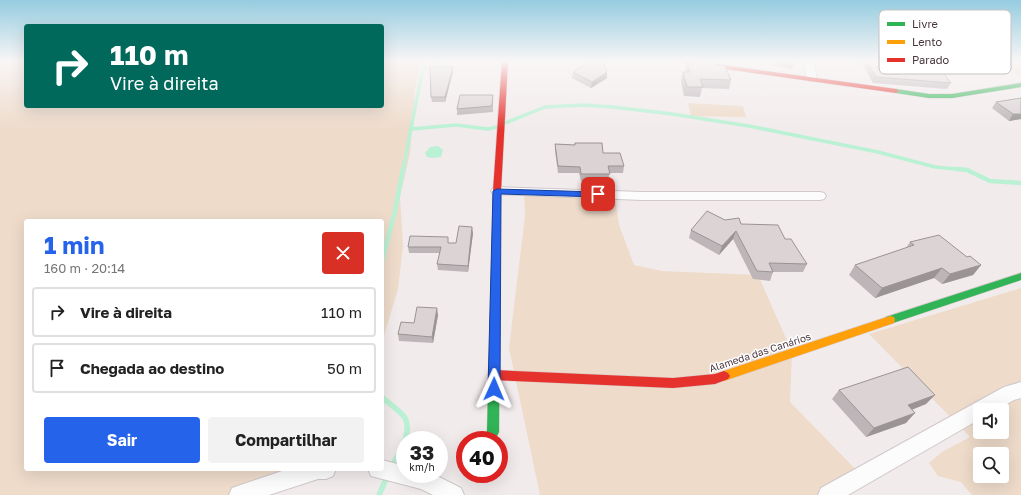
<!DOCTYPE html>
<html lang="pt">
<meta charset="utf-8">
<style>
body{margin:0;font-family:"Golos Text",sans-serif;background:#f2f2f2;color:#222;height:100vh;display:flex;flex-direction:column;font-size:15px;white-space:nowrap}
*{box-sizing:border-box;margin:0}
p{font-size:13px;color:#767676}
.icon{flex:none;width:22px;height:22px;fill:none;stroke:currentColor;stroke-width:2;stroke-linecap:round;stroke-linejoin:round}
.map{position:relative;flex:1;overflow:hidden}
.side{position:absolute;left:24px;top:219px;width:360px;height:252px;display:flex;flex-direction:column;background:#fff;border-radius:4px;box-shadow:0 4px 16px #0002}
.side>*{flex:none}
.guide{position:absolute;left:24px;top:24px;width:360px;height:84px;border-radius:4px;box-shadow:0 4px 16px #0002;background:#00695c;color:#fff;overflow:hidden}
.buttons{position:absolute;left:973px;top:403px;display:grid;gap:8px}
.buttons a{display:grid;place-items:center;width:36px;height:36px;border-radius:4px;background:#fff;box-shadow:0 4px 16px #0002;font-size:20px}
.speed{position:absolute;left:396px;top:431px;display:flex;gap:8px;font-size:20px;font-weight:700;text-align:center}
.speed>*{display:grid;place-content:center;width:52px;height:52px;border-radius:50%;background:#fff;box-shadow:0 4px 16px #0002;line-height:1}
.speed small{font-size:10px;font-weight:400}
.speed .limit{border:6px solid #d22;background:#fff;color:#111}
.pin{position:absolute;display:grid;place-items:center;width:34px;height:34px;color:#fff;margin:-17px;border-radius:8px;box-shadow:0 2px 6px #0006}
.me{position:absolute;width:44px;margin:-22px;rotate:1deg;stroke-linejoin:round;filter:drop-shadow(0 0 3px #0008)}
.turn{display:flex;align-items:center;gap:14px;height:84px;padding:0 20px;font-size:18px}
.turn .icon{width:52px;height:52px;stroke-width:2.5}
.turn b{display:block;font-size:28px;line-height:34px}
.round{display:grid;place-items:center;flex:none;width:42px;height:42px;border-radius:4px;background:#f2f2f2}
.head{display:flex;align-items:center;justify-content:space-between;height:68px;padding:0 20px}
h1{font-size:24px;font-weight:700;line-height:30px;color:#2563eb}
.button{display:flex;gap:8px;margin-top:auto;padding:8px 20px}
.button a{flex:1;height:46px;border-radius:4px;background:#2563eb;color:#fff;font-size:16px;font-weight:700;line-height:46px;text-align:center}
.button a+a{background:#f2f2f2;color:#222}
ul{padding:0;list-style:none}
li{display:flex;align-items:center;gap:12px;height:50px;margin:0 8px 6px;padding:0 12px;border:2px solid #e0e0e0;border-radius:4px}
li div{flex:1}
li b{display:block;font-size:15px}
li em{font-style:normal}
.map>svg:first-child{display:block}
.green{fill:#eedbca;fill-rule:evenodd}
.water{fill:#baf1d4}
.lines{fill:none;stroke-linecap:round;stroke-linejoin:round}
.stream-far2{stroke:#baf1d4;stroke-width:3.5}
.stream-far1{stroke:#baf1d4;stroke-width:4.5}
.stream{stroke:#baf1d4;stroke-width:5.5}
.street-casing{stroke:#d0c8ca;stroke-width:2}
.fast-casing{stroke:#d6c6c9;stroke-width:1}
.slow-casing{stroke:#d6c6c9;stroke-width:1}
.jam-casing{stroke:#d6c6c9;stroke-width:1}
.street{fill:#fdfcfc;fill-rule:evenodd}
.fast{fill:#30b455;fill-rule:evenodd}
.slow{fill:#ff9f0a;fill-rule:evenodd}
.jam{fill:#e5322d;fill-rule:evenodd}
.wall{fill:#bdb5b7}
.shaded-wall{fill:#9a9495}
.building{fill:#dcd3d5;stroke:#9a9495}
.route{fill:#2563eb;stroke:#184099}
.labels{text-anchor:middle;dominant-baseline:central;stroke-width:3;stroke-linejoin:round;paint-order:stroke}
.street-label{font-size:10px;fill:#48363c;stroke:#fff}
.key{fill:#fff;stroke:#c8c3c4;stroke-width:1}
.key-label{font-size:11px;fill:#48363c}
</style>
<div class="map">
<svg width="1021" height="495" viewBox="0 0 1021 495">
<rect width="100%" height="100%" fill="#f2ebec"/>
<!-- green -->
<path class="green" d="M0,61H26V106H382V61H419L420,64L415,89L410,153L400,197L403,246L398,289L382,342V221H26V469H306L241,495H0Z
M1003,61H1021V76L1017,75Z
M688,103L743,106L746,117L691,116Z
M524,188L615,198L619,225L634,265L662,271L758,275L792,352L790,402L867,481L840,495H540L509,348L525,216Z
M1021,288V495H972L961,482L938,476L929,463L942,452L970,437L869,334ZM980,410H1002V432H980ZM980,454H1002V476H980Z"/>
<!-- water -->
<path class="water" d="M438,146L443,150L441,157L432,158L427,157L425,153L430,147Z"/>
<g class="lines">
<!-- stream-far2 -->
<path class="stream-far2" d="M505,123L545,107L582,105L613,107L672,114L749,126L878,152L935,167L967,170
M411,129L456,125L488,129L497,127
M403,170L422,72L424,69L439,61"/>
<!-- stream-far1 -->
<path class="stream-far1" d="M957,169L967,170L990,181L1021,183
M382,261L395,211L403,169"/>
<!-- stream -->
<path class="stream" d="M382,397C389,404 400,410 405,418C413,433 398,455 391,468
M379,495L388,475"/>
<!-- street casing -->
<g class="street-casing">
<path id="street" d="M803,61H813L817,79L815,81H809L807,79Z
M497,187L642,192H820L824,193L826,196L824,199L820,200H642L493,194L491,191L493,188Z
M1021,382V398L1014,400L996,410H980V419L848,495H818L821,488L1004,387Z
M382,460L405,466V474H433L461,488L464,495H433L421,489L371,476L368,469H382Z
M288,469H336L333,476L326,479H318L269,495H229L232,488Z"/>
</g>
<!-- fast casing -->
<g class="fast-casing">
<path id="fast" d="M1021,83V87L952,98H929L896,93L893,91L896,89L929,94H952Z
M496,233L500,236L499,432L497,436L493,438L489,436L487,432L492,236Z
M1021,273V280L890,324L886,323L885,320L886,317Z"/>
</g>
<!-- slow casing -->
<g class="slow-casing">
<path id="slow" d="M890,316L894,317L895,320L894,323L724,381L720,379L718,376L720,373L724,371Z"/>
</g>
<!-- jam casing -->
<g class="jam-casing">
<path id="jam" d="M502,61H508L501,191L500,236L496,239L492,236L493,191Z
M679,61H694L896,89L899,91L896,93L682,63Z
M494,370L673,378L715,374L724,371L728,373L730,376L728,379L715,384L673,388L494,380L490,378L488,375L490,372Z"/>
</g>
<!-- street -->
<use href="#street" class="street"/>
<!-- fast -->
<use href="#fast" class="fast"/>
<!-- slow -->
<use href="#slow" class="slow"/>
<!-- jam -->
<use href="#jam" class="jam"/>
</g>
<!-- wall -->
<path class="wall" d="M776,61H795V63L792,69L775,66Z
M861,61H906L911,67L951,83L947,89L873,83Z
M693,62L715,65L731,80L729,89L702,88L700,97L684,96L681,81L683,72H685L687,64H693Z
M453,72L445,102H432L431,97Z
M573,72L607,78L591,88L572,78Z
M1021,98V119L1009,121L992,108L996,102Z
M493,101V112L457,115V109Z
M575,143L603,153L624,166L623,173H609V181H581L579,173H558L555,151V144L574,145Z
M725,220L741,224L785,239L807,264L803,272H773L770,281L753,279L733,239L719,255L689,238L691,230Z
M473,233L468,272L438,270L437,264L440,253H409L408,247L449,243H456Z
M910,242L967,257L981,265L973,275L942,284L934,278L875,298L849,275L855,265L906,248Z
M438,315L433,343L399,341L398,334Z
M839,390L926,404L912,410L906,423L866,437L832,399Z"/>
<!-- shaded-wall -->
<path class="shaded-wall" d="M453,67V72L445,102V97Z
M607,72V78L591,88L592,82Z
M1013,114H1021V119L1009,121Z
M472,227L473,233L468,272V266Z
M736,231L733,239L719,255L722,246Z
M981,265L973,275L942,284L950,274Z
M942,268L934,278L875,298L882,288Z
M437,308L438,315L433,343L432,337Z
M935,395L926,404L900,414L908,405Z
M915,413L906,423L866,437L874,428Z"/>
<!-- building -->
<path class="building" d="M589,61H603L607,72L592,82L573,72Z
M780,61H795V63Z
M867,61H906L911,67L940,69L951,83L876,77Z
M693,62L714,63L715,65L725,66L731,80L700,79L703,87H687L683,72H690L687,64H694Z
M430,67H453L445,97H431Z
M460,95H493L492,106L457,109Z
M1021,98V114H1013L996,102Z
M575,143H602L603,153H620L624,166H608L610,174H581L580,167L558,166L555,144L575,145Z
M707,211L725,220L739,218L741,224L778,225L785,239H791L807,264L769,263L773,272L757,271L736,231L722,246L691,230Z
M459,226L472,227L468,266L437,264L441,247H408L410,236L448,237V243H456Z
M939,235L967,257L970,256L981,265L950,274L942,268L882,288L855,265L914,245L910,242Z
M417,307L437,308L432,337L398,334L401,322L414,323Z
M908,367L935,395L908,405L915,413L874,428L839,390Z"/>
<!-- sky -->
<linearGradient id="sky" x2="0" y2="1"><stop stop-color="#95cce0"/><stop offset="0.47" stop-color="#f9f6f6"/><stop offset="1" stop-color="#f9f6f6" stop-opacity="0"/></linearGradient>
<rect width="1021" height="130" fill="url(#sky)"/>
<!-- route -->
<path class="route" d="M497,189L598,192L603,194L598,197L501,194L500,389L498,393L494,394L490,393L488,389L493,191Z"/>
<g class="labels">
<!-- street labels -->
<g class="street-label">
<text transform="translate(760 352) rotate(-18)">Alameda das Canários</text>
</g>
</g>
<!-- legend -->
<rect x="879" y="10" width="132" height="64" rx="6" class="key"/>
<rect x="887" y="22" width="18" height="4" fill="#30b455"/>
<rect x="887" y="40" width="18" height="4" fill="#ff9f0a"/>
<rect x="887" y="58" width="18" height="4" fill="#e5322d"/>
<g class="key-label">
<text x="912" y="28">Livre</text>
<text x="912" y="46">Lento</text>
<text x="912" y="64">Parado</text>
</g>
</svg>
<div class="buttons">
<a><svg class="icon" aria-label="sound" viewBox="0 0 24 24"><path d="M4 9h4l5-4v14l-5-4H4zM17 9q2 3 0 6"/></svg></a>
<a><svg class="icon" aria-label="search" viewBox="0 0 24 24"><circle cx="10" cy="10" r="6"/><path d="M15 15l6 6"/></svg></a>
</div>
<div class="speed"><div>33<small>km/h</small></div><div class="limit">40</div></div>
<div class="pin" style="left:598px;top:194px;background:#d93025"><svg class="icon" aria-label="arrive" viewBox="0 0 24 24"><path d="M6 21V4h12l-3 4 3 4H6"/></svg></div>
<svg class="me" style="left:494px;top:389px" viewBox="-20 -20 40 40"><path d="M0-17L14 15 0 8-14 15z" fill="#2563eb" stroke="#fff" stroke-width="4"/></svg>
<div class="guide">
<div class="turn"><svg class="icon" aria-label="right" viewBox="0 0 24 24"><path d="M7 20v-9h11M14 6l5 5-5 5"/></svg><div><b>110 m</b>Vire à direita</div></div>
</div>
<section class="side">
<div class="head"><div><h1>1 min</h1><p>160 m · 20:14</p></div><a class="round" style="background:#d93025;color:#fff"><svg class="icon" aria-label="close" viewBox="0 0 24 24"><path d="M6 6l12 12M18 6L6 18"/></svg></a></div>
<ul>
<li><svg class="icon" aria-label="right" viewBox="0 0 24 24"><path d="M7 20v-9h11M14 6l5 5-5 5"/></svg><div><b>Vire à direita</b></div><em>110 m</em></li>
<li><svg class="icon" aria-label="arrive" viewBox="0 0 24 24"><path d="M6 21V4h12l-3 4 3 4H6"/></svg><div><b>Chegada ao destino</b></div><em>50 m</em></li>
</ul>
<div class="button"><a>Sair</a><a>Compartilhar</a></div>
</section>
</div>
